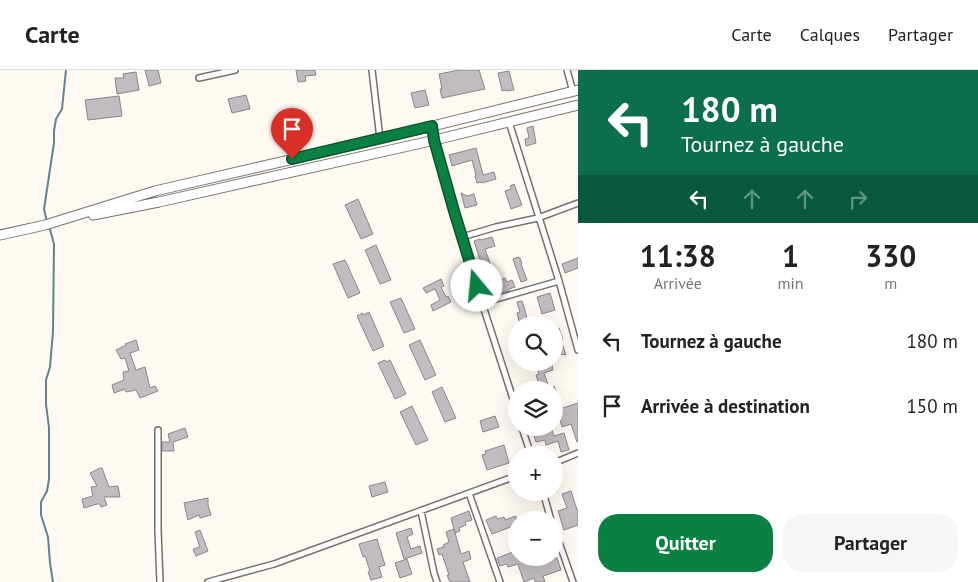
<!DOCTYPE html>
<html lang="fr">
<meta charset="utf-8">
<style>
body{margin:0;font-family:"PT Sans",sans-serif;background:#f6f6f6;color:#222;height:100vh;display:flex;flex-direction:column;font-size:19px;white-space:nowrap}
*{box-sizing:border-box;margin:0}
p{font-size:16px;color:#767676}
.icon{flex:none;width:28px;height:28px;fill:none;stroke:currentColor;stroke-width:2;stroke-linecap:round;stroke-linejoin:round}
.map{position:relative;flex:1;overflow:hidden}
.panel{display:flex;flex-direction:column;background:#fff;width:400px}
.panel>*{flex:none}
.guide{background:#0b6e4f;color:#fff;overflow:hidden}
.tools{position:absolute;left:508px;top:246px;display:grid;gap:10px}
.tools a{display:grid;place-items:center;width:55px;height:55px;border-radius:50%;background:#fff;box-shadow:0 5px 20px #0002;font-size:25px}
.pin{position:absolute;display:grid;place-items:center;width:42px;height:42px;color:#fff;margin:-51px -21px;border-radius:50% 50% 50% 0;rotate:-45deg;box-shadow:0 0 5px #0007}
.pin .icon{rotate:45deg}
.me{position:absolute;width:55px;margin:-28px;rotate:343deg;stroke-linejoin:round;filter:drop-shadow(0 0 4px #0008)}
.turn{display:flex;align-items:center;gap:18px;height:105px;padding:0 20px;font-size:22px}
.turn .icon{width:65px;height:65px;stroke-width:2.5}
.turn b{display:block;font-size:35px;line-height:42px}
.lanes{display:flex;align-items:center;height:48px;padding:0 20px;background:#0003;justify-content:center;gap:25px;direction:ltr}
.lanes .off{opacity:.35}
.eta{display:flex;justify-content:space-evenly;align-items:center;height:85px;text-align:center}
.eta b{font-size:30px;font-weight:600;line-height:35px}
.action{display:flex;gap:10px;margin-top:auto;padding:10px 20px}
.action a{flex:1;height:58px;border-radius:20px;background:#0b8043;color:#fff;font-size:20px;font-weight:600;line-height:58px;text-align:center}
.action a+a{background:#f6f6f6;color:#222}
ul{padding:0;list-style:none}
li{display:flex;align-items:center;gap:15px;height:65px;padding:0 20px}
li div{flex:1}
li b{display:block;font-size:19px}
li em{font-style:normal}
header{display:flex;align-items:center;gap:30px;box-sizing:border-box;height:70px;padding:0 25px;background:#fff;border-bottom:1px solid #e0e0e0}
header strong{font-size:24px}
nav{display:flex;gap:28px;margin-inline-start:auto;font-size:18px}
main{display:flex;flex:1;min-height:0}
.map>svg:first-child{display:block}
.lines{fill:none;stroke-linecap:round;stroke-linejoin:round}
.stream{stroke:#61858d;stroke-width:2}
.building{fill:#c2bbbf;stroke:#8c8589}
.street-casing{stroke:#75706b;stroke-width:8}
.highway-casing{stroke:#75706b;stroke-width:11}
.street{stroke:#fff;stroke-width:5}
.highway{stroke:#fff;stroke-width:9}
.route-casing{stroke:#07532c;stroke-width:12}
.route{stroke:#0b8043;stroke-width:9}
</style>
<header>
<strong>Carte</strong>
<nav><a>Carte</a><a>Calques</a><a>Partager</a></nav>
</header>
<main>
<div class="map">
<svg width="578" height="512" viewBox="0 0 578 512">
<rect width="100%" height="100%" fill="#fff9f3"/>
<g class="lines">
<!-- stream -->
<path class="stream" d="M47,152L44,139L54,73V61L56,49L62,39L66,0
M49,156L54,174L53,261L50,297L46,310V334L49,358V409L47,421L41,432V445L48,467L50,493L53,512"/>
</g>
<!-- building -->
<path class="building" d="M145,0H158L161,13L149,16Z
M296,0H315L316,5L305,6L306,11L298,12Z
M459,0H479L485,19L442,28L440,19H442L439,4Z
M509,1L514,20L506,21L505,20L502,21L498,3Z
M136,2L139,20L117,24L115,8H124L123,4Z
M425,20L429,35L415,38L411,23Z
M246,25L250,39L232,43L228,29Z
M119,26L122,46L88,50L85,30Z
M533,56L536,73L526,76L525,69L529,68L527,58Z
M476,78L483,105L494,102L496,109L482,113V112L477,113L475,106L476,105L472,90L452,96L449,85Z
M514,114L522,135L511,139L505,121L511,119L510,116Z
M461,123L467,126L474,124L477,135L465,138Z
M358,129L373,164L361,169L345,135Z
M492,167L495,176L485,179L491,196L483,199L474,171L480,169L481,170Z
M376,175L391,210L380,214L365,180Z
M519,187V189L520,188L522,193L521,194L527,210L521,212L513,189Z
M578,188V198L565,203L562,194Z
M345,190L360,223L348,228L333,194Z
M505,208L507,212L512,210L515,217L509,219V221L493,225L491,219L500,216L498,211Z
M441,209L444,216L441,217L446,227L448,226L451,232L433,241L431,235L440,230L435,219L426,223L423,218Z
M550,223L555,240L542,244L537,227Z
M401,228L415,259L404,263L390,232Z
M522,231L524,237L529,255H521L519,251L517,243L520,242L517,232Z
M369,242L384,276L373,281L357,246L362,243L363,245Z
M559,258L563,269L561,270L566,285L560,284L561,277L554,280V260Z
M136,270L139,280L130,283L136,300L145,297L150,318L155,316L158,321L140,328L136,320L126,322L125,319L114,323L112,315L124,310L123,302L129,301L125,288L121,289L116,280L126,275L125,274Z
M420,270L436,305L425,310L409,275Z
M385,290L386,292L390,290L406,324L395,329L378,293Z
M535,292H541L543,298L552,295L553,300L544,303L550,320H541L536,305L539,304Z
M554,316L563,338L578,333V372H577L571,354L562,357L560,350L554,352V340L556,339L554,333Z
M442,317L456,348L445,352L432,322Z
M412,336L428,370L416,375L400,342Z
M495,346L499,357L483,362L480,351Z
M185,358L188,367L173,372L174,381H162V372H170L168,364Z
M552,360L554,366L564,363L569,380L561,382L558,371L546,375L545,370L536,372L534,365Z
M504,375L509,393L487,400L482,385L486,384L485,381Z
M100,398H102L109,417L118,416L120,427H104L107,435L101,437L100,434H97L84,438L82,429L93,426L91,417L97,416L90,403Z
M385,412L388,422L372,427L369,416Z
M571,421L577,440L578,439V455L564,460L558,441L567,438L562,424Z
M208,428V435L211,445L200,448L199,445L188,450L184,433Z
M469,441L472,450L465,452L466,455L459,458L460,461L455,463L451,448Z
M496,446L497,449L504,447L505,450L516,446V455L492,464L486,450Z
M411,458L413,464L407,467L411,479L420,476L422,483L404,489L396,463Z
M454,459L461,484L469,481L471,489L463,492L470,512H450L447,505H449L442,484L439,485L437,479L444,477L443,475L449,472L446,462Z
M200,460L208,481L196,486L193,479L200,477L195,462Z
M377,469L385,495L379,497L382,507L371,510L368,502L370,501L365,486L363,487L359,474Z
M516,481V488H557L561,500L543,506L545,512H535L534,508L524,512L518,494L508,497L507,494L500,496L497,488Z
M407,489L412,504L400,508L395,493Z"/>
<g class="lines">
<!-- street casing -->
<g class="street-casing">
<path id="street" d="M372,0L380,69
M567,0L573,22
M199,8L235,0
M509,52L559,211L578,280
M432,56L435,70L482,233L516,338
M462,167L496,157L538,148L578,133
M482,233L559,211
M522,358L531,385
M158,360V460L160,512
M554,393L578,383
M543,422L551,450
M469,423L500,512
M421,441L434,503L437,512
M554,458L573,512
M208,512L274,494L516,406"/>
</g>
<!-- highway casing -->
<g class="highway-casing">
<path id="highway" d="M93,145L159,132L435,70L578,35
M0,165L45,155L155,121L380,69L578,20"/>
</g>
<!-- street -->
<use href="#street" class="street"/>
<!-- highway -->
<use href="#highway" class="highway"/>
</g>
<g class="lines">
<!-- route casing -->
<g class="route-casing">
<path id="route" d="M292,89L432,56L434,70L454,141L477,216"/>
</g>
<!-- route -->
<use href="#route" class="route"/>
</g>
</svg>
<div class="tools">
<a><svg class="icon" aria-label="search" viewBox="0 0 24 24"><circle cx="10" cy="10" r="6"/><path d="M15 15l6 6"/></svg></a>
<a><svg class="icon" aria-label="layers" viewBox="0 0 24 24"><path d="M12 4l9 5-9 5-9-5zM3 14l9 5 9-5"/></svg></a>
<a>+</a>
<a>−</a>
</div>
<div class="pin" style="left:292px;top:89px;background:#d93025"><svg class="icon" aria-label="arrive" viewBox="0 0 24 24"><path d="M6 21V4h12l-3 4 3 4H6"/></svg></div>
<svg class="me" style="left:477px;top:216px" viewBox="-20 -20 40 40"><circle r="19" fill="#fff"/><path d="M0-13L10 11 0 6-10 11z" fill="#0b8043"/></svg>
</div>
<section class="panel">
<div class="guide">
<div class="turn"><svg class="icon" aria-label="left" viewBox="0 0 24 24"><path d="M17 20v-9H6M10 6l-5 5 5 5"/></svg><div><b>180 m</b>Tournez à gauche</div></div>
<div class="lanes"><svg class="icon" aria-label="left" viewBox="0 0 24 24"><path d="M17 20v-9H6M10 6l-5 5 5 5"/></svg><svg class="icon off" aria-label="ahead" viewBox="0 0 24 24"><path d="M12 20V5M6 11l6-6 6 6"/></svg><svg class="icon off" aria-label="ahead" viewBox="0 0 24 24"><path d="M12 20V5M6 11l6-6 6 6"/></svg><svg class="icon off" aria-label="right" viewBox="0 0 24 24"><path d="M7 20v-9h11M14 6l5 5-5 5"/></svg></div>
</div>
<div class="eta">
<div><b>11:38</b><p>Arrivée</p></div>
<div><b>1</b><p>min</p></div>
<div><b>330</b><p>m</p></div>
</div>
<ul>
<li><svg class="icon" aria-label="left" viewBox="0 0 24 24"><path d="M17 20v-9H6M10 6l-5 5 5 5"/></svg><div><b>Tournez à gauche</b></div><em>180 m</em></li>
<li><svg class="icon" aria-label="arrive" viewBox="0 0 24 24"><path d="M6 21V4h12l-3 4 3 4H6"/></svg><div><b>Arrivée à destination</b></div><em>150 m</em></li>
</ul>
<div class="action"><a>Quitter</a><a>Partager</a></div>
</section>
</main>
